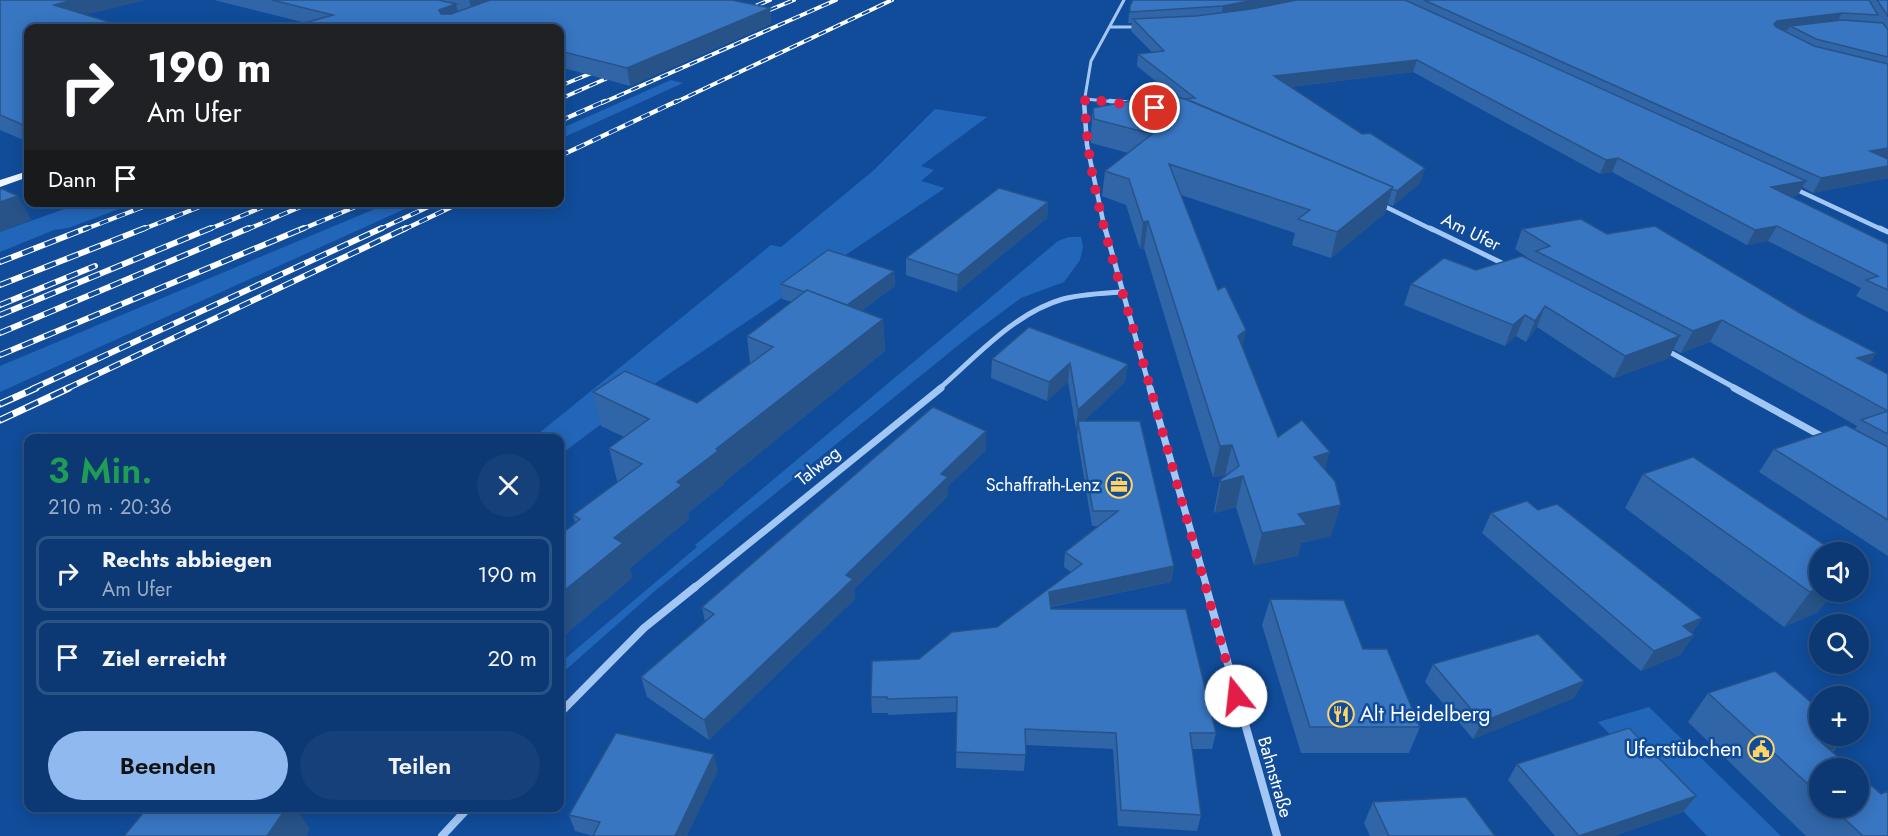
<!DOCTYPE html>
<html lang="de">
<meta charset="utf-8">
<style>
body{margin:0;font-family:Jost,sans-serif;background:#154079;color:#f1f3f6;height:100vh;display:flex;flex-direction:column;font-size:22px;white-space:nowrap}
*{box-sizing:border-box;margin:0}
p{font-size:20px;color:#9aacc5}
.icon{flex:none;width:33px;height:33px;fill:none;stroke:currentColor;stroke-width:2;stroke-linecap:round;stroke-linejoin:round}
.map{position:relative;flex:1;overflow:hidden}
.drawer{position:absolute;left:24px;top:434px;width:540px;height:378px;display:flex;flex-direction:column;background:#0c3974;border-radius:12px;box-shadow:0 3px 15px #0003,0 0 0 2px #2c5386}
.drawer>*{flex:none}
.hud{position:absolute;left:24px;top:24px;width:540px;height:183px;border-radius:12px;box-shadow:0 3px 15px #0003,0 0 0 2px #2c5386;background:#202124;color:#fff;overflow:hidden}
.fabs{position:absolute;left:1809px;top:542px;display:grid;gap:12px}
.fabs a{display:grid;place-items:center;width:60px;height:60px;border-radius:50%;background:#0c3974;box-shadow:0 3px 15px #0003,0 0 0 2px #2c5386;font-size:30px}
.pin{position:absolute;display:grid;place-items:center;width:51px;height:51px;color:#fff;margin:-26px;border:3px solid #fff;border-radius:50%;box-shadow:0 2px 6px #0007}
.me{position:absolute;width:66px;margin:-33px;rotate:344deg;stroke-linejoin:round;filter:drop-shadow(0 0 4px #0008)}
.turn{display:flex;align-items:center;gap:21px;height:126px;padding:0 24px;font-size:27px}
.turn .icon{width:78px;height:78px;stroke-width:2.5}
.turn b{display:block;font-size:42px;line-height:51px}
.then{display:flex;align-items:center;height:57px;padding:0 24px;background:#0003;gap:12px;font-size:22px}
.round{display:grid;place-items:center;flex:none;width:63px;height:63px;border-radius:32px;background:#154079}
.overview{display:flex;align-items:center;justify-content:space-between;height:102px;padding:0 24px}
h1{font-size:36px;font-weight:600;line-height:45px;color:#1e9e55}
.button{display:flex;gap:12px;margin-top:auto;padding:12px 24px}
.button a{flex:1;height:69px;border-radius:36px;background:#90b9f0;color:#111;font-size:24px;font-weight:600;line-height:69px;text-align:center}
.button a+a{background:#154079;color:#f1f3f6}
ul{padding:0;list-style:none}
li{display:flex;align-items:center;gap:18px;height:75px;margin:0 12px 9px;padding:0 12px;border:3px solid #2c5386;border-radius:12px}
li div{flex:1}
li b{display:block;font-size:22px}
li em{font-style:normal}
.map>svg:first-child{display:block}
.green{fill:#2266b9}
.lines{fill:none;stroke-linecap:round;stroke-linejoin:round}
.street-far4{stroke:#a2c7f5;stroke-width:3}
.street-far3{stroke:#a2c7f5;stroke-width:4.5}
.street-far2{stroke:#a2c7f5;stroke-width:5}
.street-far1{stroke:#a2c7f5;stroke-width:7}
.street{stroke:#a2c7f5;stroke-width:8}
.primary{fill:#f0f6ff;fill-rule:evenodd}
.rail-far3-casing{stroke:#fff;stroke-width:4}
.rail-far2-casing{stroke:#fff;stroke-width:4.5}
.rail-far1-casing{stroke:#fff;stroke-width:6}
.rail-casing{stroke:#fff;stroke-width:7}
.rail-far3{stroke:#104c9a;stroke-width:2;stroke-dasharray:8;stroke-linecap:butt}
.rail-far2{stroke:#104c9a;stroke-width:3;stroke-dasharray:9;stroke-linecap:butt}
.rail-far1{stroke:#104c9a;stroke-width:4;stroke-dasharray:12;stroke-linecap:butt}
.rail{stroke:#104c9a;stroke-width:4.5;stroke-dasharray:14;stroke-linecap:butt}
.wall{fill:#3065a7}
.shaded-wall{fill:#275388}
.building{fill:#3876c2;stroke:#275388;stroke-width:1.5}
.route{stroke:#e11d48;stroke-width:10;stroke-dasharray:0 18}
.labels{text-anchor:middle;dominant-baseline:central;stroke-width:5;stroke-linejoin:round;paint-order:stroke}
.street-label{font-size:18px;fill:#fff;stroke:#104c9a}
.poi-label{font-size:18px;fill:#fff;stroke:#104c9a;text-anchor:end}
.near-poi-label{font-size:21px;fill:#fff;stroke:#104c9a;text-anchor:start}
</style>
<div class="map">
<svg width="1888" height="836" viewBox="0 0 1888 836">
<rect width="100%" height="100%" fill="#104c9a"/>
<!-- green -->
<path class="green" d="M671,80L683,83L560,139V129Z
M935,109L987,117L921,166L934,170L921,181L945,188L660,380L560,455V438H533L771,245L781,247L874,170Z
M81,203H135L68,228L54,230L0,252V232Z
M389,203H418L0,392V366Z
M1069,237H1081L1083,247L1080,260L1064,282L1021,298L971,335L656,590L560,675V663L697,547L695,545L1058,241Z
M1649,707L1781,836H1707L1598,722Z"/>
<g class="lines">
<!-- street-far4 -->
<path class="street-far4" d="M1110,27H1137
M1085,99L1127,103
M1084,103L1091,61L1124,0"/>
<!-- street-far3 -->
<path class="street-far3" d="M1084,101L1087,145L1105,230
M1110,101L1132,103
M1793,188L1883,230
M1380,204L1433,230"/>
<!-- street-far2 -->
<path class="street-far2" d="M1105,228L1150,389
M1430,228L1508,266
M1880,228L1888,232
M1666,350L1737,389
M939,389C976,357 1014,313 1063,299C1083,294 1102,293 1123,292"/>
<!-- street-far1 -->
<path class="street-far1" d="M1150,388L1207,588
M1734,388L1825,438
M694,588L941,388"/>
<!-- street -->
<path class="street" d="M1206,587L1277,836
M560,713L644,628L695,587
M442,836L469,807"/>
<!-- primary -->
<path class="primary" d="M28,171V177L0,187V180Z"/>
<!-- rail-far3 casing -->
<g class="rail-far3-casing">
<path id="rail-far3" d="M743,11L770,0
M755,16L794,0
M560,86L604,68
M560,99L619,73
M602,103L836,0
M674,103L892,0"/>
</g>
<!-- rail-far2 casing -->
<g class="rail-far2-casing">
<path id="rail-far2" d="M560,121L605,101
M560,156L677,101
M83,230L156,202
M141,230L212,202
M207,230L275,202
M246,230L312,202
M300,230L367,202
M378,230L439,202
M403,230L462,202"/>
</g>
<!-- rail-far1 casing -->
<g class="rail-far1-casing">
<path id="rail-far1" d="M0,262L87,228
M0,285L145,228
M0,305L95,266
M0,315L211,228
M0,333L249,228
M0,355L304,228
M32,389L382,228
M66,389L406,228"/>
</g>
<!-- rail casing -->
<g class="rail-casing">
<path id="rail" d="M0,404L36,388
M0,420L69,388"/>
</g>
<!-- rail-far3 -->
<use href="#rail-far3" class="rail-far3"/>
<!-- rail-far2 -->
<use href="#rail-far2" class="rail-far2"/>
<!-- rail-far1 -->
<use href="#rail-far1" class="rail-far1"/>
<!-- rail -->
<use href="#rail" class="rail"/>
</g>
<!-- wall -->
<path class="wall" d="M0,0H145L28,28V142L0,130Z
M214,0H732L770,8L771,24L630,86L560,67V28L306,23Z
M1133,0H1888V178L1813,193L1802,187L1798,195L1791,197L1888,244V312L1856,296L1861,288L1768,241L1747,245L1612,172L1600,174L1413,72L1290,87L1421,182L1393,206L1388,204L1385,213L1331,258L1292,245L1295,233L1181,195L1218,290L1246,330L1242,346L1278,437L1325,469L1331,536L1301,543L1298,556L1254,565L1236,507L1215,513L1214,511L1220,480L1226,476L1225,475L1213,477L1144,248L1140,249L1126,205L1102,196L1105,171L1128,153L1091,143V132L1093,108L1175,97L1137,66L1138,54L1152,52L1131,31L1132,23H1128L1130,6Z
M1048,202L1047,218L957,292L906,275V258Z
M1522,229L1607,234L1805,316L1876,353L1869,364L1888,374V556L1759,472L1774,449L1855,429L1857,426L1710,342L1681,353L1673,349L1669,358L1614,378L1537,327L1526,342L1516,336L1505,346L1404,305L1411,284L1531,260L1515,249Z
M894,271L895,286L861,311L883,319L885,351L724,482V484L688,513L689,519L630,568L632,578L560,639V535L575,523L573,515L618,482L617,481L609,448L624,437L601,426L593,392L697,403L750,363L747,336L792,302L782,299L781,284Z
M992,359L1128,364L1125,382L1084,421L1174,566L1171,582L1051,607V609L1216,733L1212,749H1192L1201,815L1197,831L1118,826L1113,749L1026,745L1024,771L956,768L957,712L888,715V713H872L871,697L919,659L997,627L1071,572L1064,567L1065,552L1098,526H1092L1077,436L1078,427L1076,429L1068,382L1047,401L991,378Z
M986,450L948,486V496L854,589L855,599L709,740L647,697L641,677L705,622L702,607Z
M1643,474L1820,591H1834L1818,612L1784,627L1625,508Z
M1538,510L1702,618L1692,633L1694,635L1680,655L1641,671L1482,533L1491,513Z
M1270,599L1363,649L1420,727L1409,753H1301L1262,625Z
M1433,664L1584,681L1574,698L1473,739L1425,682Z
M1708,693L1847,735L1820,768V807H1858L1881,794L1888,836H1806L1688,722Z
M1517,764L1683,812L1614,836H1555L1508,780Z
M718,771L593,836L575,831L569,815Z
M1373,802L1495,836H1370L1364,823Z"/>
<!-- shaded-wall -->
<path class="shaded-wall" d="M73,0H145L62,21L54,5Z
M469,0H519L473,16Z
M1254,0H1311L1221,17L1223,6Z
M456,4L460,21L444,27L439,10Z
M770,8L771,24L630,86L627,68Z
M1842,13L1836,24L1790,26L1788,30L1772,32L1774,24L1777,21Z
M1417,60L1413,72L1271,89L1274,76Z
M1888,148V161L1870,151Z
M1618,158L1612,172L1600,174L1606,160Z
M1888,166V178L1813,193L1821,178Z
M1425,168L1421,182L1393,206L1397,191Z
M1806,181L1798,195L1763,202L1771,187Z
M1393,187L1385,213L1331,258L1337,232Z
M18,196L32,220L0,232V202Z
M1048,202L1047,218L957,292L958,275Z
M1148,221L1144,248L1140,249L1143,222Z
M1777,226L1768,241L1747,245L1755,230Z
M894,271L895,286L847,321L846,306Z
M1545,306L1537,327L1526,342L1535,321Z
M1525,315L1516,336L1505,346L1513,325Z
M883,319L885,351L724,482V484L688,513L689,519L630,568L632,578L560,639V594L614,538L677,482L716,449Z
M1722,320L1710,342L1681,353L1693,331Z
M1246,330L1240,359L1238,336Z
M1680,336L1669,358L1614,378L1625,356Z
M1876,353L1861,375L1857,358Z
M1070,363L1068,382L1047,401L1049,382Z
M1128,364L1125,382L1079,426L1078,421V427L1076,429L1078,410Z
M986,431V450L948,486V496L854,589L855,599L709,740L704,720L846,575L941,474Z
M1232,445L1225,475L1213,477L1220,446Z
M1330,452L1321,483L1314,457Z
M1243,476L1236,507L1215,513L1221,482Z
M1341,505L1331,536L1301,543L1298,556L1254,565L1262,533L1298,514Z
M1174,566L1171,582L1048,607L1049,592Z
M1820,588V591H1834L1818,612L1784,627L1810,592Z
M1702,618L1690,636L1694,635L1680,655L1641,671L1654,651L1683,626Z
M1584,681L1574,698L1473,739L1482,722Z
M1847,735L1822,763V743Z
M714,754L718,771L687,836H675Z
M1696,796L1683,812L1614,836H1579Z
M287,807H295L310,829L306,836H267Z"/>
<!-- building -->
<path class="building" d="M0,0H73L54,5L129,28H28V127L0,115Z
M272,0H438L456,4L439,10L441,14H451L490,0H732L770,8L627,68L560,51V28H286L333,15Z
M1133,0H1254L1223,6L1130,12V6Z
M1297,0H1405L1806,181L1771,187L1888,244V290L1866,280L1878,276L1777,226L1755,230L1618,158L1606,160L1417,60L1274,76L1362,134L1370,133L1425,168L1397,191L1392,189L1393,187L1185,99L1195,98L1138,54L1164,51L1133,19L1196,16L1251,9Z
M1424,0H1869L1878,15L1842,13L1777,21L1774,24L1776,27L1814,46L1888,64V148L1870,151L1888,159V166L1821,178Z
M1877,0H1888V16Z
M1842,20L1883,23L1888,30V57L1816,39L1790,26Z
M1166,94L1191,101L1393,187L1337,232L1298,219L1310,210L1169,164L1218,290L1225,286L1246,330L1238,336L1278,437L1302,420L1330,452L1314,457L1335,481L1341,505L1298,514L1307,525L1262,533L1243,476L1221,482L1220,480L1239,466L1232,445L1220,446L1148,221L1143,222L1129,179L1105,171L1152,134L1094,119L1093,108Z
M0,188L18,196L0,202Z
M999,188L1048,202L958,275L906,258Z
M1581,219L1607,234L1655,226L1805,316L1876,353L1857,358L1888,374V411L1722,320L1693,331L1536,251L1550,246L1522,229Z
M828,250L894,271L847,305L807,290L805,292L781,284Z
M1522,256L1680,336L1625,356L1545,306L1535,321L1525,315L1513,325L1411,284L1444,258L1476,270Z
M807,290L883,319L716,449L718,451L677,482L682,485L614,538L623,543L560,594V535L580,519L573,515L642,464L609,448L649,419L593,392L625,371L697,403L773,347L747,336Z
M1029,327L1128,364L1078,410L1070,363L1049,382L992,359Z
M933,407L986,431L941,474L948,477L846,575L853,579L704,720L641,677L714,614L702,607Z
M1888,411V434L1861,420Z
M1078,421H1140L1174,566L1049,592L1051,609H1186L1216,733H1190L1201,815L1121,810L1116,733L1025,729L1026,755L956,752L957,697L887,699V697H871L872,661L919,659L952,632L997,627L1082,564L1065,552L1118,511H1093Z
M1846,425L1888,447V520L1774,449Z
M1693,457L1835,552H1820V588L1810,592L1643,474Z
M1527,501L1538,510L1557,504L1702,618L1683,626L1694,635L1654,651L1491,513Z
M1270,599L1344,600L1363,649H1387L1420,727H1310Z
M1538,634L1584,681L1482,722L1433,664Z
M1775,671L1820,710V735H1846L1822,743L1851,768H1820V795L1708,693Z
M1629,728L1696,796L1579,836L1517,764Z
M616,733L714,754L675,836H593L600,822L569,815Z
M1858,774L1881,794L1888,791V836H1863L1832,807H1858Z
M1466,797L1495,836H1389L1373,802Z
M148,807H287L267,836H124Z"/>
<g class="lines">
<!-- route -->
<path class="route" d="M1155,108L1085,99C1086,187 1117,271 1141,355C1173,468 1204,582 1236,696"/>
</g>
<!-- icons -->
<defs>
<g id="office-ring" transform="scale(1.35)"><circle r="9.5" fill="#104c9a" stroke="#ffd366" stroke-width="1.5"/><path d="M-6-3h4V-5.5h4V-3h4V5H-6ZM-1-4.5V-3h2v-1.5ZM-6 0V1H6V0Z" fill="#ffd366"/></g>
<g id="restaurant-ring" transform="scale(1.35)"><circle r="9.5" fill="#104c9a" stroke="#ffd366" stroke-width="1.5"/><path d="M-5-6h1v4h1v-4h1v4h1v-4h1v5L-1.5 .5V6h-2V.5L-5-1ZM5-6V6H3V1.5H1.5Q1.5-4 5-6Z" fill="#ffd366"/></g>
<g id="civic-ring" transform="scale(1.35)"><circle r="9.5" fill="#104c9a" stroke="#ffd366" stroke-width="1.5"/><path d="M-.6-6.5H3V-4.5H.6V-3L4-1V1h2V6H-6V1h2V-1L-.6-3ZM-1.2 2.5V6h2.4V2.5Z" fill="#ffd366"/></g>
</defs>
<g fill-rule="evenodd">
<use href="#office-ring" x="1119" y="485"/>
<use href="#restaurant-ring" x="1341" y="714"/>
<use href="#civic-ring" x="1761" y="749"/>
</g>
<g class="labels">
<!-- street labels -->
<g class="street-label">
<text transform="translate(1471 232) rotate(26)">Am Ufer</text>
<text transform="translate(818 466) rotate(-39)">Talweg</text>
<text transform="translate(1275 777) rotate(74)">Bahnstraße</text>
</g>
<!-- poi labels -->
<g class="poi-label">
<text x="1100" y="485">Schaffrath-Lenz</text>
</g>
<!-- near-poi labels -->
<g class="near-poi-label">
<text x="1360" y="714">Alt Heidelberg</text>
<text x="1742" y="749" text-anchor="end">Uferstübchen</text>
</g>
</g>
</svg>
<div class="fabs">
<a><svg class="icon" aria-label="sound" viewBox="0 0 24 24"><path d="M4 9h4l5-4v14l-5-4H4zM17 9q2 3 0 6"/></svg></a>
<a><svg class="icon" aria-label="search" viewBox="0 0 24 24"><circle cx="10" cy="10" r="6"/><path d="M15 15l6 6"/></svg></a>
<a>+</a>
<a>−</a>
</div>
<div class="pin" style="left:1155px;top:108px;background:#d93025"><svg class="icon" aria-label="arrive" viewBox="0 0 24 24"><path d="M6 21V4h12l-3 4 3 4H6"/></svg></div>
<svg class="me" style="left:1236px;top:696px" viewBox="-20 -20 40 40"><circle r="19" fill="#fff"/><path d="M0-13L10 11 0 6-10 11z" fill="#e11d48"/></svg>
<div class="hud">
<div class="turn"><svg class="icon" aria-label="right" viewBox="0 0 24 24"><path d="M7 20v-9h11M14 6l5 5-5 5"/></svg><div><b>190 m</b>Am Ufer</div></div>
<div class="then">Dann<svg class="icon" aria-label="arrive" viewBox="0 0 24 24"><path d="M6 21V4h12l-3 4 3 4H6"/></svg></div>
</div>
<section class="drawer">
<div class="overview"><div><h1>3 Min.</h1><p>210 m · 20:36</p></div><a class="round"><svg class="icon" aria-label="close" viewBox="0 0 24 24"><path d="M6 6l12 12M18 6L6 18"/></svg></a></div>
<ul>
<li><svg class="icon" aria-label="right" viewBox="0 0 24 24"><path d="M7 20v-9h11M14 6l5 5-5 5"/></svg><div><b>Rechts abbiegen</b><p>Am Ufer</p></div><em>190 m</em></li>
<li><svg class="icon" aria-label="arrive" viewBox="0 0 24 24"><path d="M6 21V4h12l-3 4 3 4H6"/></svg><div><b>Ziel erreicht</b></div><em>20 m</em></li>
</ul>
<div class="button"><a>Beenden</a><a>Teilen</a></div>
</section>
</div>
